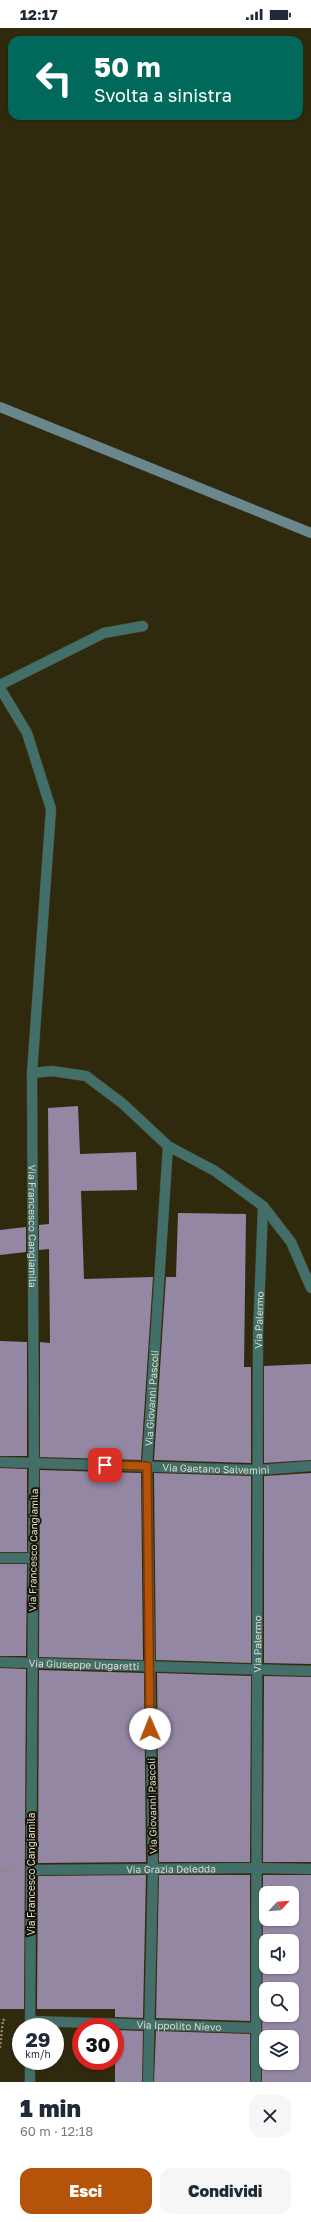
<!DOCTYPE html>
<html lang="it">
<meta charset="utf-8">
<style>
body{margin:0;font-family:"Golos Text",sans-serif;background:#f6f6f7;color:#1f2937;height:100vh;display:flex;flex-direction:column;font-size:15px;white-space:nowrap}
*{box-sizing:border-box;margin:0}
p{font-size:13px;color:#747a83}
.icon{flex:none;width:22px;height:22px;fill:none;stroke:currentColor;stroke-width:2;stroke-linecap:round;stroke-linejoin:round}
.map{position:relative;height:2054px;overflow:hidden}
.panel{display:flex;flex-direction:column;background:#fff;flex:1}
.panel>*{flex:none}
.top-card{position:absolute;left:8px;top:8px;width:295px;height:84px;border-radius:12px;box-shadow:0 1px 3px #0004;background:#00695c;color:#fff;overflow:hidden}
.needle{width:26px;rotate:64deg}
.tools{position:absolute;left:259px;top:1858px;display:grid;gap:8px}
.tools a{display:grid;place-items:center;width:40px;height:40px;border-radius:8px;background:#fff;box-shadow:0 1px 3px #0004;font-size:20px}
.speed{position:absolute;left:12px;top:1990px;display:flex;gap:8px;font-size:20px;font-weight:700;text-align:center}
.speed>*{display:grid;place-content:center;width:52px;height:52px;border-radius:50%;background:#fff;box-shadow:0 1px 3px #0004;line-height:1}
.speed small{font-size:10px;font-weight:400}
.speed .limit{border:6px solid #d22;background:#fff;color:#111}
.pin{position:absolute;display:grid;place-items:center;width:34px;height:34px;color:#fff;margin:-17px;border-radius:8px;box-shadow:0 2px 6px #0006}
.me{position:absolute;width:44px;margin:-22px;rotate:359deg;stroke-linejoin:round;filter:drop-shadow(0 0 3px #0008)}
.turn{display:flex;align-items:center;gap:14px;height:84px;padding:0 20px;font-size:18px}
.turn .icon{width:52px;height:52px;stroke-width:2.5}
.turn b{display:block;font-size:28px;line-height:34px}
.round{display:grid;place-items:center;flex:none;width:42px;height:42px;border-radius:12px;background:#f6f6f7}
.overview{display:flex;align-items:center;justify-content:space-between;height:68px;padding:0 20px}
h1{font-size:24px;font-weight:800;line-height:30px}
.action{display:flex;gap:8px;margin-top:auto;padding:8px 20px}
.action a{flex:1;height:46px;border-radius:12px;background:#b45309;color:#fff;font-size:16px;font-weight:800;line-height:46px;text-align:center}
.action a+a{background:#f6f6f7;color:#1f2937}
.status{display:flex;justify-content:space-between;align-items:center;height:28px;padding:0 20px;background:#fff;direction:ltr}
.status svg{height:11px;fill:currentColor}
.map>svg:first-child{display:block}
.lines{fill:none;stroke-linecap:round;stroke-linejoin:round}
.stream{stroke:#6a878d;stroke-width:10}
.building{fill:#9387a4;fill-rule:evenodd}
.minor-casing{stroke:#4b462c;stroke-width:11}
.path{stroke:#8b8871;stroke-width:2.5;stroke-dasharray:2 2;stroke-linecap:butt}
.minor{stroke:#426f69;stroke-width:10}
.route-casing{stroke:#753606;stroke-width:10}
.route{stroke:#b45309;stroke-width:7}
.labels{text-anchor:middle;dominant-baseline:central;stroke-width:4;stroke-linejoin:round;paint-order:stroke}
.street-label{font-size:10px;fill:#dedccb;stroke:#151307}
</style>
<div class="status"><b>12:17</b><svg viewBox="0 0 49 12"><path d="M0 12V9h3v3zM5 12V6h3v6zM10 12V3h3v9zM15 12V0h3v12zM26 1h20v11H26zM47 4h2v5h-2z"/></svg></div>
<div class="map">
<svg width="311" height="2054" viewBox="0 0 311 2054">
<rect width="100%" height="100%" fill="#2f2a0e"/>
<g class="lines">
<!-- stream -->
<path class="stream" d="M0,379L311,505"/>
</g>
<!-- building -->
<path class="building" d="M78,1078L80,1126L136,1124L137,1162L81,1163L84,1251L153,1249L141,1432L40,1429V1314L50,1315L49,1221L39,1222V1197L49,1196L48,1080Z
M178,1185L246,1186L244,1339H251V1435L154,1432L166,1249H176Z
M26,1199V1224L0,1227V1202Z
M0,1313L27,1314V1428H0Z
M311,1336V1432L264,1435V1338Z
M0,1440L27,1441V1524H0Z
M40,1442L141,1445L143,1632L39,1629Z
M154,1445L251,1448V1635L156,1632Z
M311,1445V1636L264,1635V1448Z
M0,1536H27L26,1628H0Z
M0,1640L26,1641L24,1981H0Z
M39,1642L144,1645L146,1834L38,1835Z
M157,1645L251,1648L250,1834H159Z
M264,1648L311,1649V1834H263Z
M146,1847L143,1990L115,1989V1981H37L38,1848Z
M159,1847H250V1993L156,1990Z
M263,1847H311V2054H262ZM266,1865H292V1891H266ZM266,1913H292V1939H266ZM266,1961H292V1987H266ZM266,2009H292V2035H266Z
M115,2002L143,2003L142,2054H115Z
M156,2003L250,2006V2054H154Z"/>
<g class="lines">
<!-- minor casing -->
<g class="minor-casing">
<g id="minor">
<path d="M0,657L104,605L143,598"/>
<path id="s1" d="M0,660L27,705L51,781L32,1045L34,1435L30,1999"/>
<path d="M32,1045L52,1043L86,1048L122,1075L168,1118L215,1143L263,1178L291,1214L311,1260"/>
<path id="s2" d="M0,1434L258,1442L311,1438"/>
<path d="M0,1530H33"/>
<path id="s3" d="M0,1634L311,1643"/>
<path id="s4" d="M31,1842L255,1840L311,1841"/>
<path id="s5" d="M30,1993L256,2000"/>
<path d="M30,2054V2033"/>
<path id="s6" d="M148,2054L153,1841L147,1438L168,1118"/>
<path id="s7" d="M256,2054L258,1307L263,1178"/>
</g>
</g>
<!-- path -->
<path class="path" d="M0,1842H9
M0,2020L3,1992H7"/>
<!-- minor -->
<use href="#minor" class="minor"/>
</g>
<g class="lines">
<!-- route casing -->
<g class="route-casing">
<path id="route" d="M105,1437L147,1438L150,1701"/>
</g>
<!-- route -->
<use href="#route" class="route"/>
</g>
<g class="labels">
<!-- street labels -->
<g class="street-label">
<text stroke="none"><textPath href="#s1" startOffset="550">Via Francesco Cangiamila</textPath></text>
<text stroke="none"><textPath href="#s7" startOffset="762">Via Palermo</textPath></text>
<text stroke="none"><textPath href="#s6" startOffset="684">Via Giovanni Pascoli</textPath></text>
<text stroke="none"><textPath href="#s2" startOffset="216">Via Gaetano Salvemini</textPath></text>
<text transform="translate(33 1522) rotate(-89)">Via Francesco Cangiamila</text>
<text stroke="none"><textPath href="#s7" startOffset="438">Via Palermo</textPath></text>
<text stroke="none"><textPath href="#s3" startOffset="84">Via Giuseppe Ungaretti</textPath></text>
<text transform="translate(152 1778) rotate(-91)">Via Giovanni Pascoli</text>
<text stroke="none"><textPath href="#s4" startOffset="140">Via Grazia Deledda</textPath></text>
<text transform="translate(31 1846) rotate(-90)">Via Francesco Cangiamila</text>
<text stroke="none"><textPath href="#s5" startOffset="149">Via Ippolito Nievo</textPath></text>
</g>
</g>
</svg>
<div class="tools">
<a><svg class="needle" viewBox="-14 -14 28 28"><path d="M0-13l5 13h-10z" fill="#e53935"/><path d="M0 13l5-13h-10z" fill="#747a83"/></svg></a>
<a><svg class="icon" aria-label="sound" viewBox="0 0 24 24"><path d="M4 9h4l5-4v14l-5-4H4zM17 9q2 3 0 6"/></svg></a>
<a><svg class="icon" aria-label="search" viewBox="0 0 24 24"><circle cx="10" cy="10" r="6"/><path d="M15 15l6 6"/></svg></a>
<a><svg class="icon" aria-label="layers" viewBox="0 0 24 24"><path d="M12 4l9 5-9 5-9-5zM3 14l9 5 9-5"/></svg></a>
</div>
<div class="speed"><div>29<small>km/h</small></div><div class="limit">30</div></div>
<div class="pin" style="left:105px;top:1437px;background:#d93025"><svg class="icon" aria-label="arrive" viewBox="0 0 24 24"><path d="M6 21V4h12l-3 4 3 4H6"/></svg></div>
<svg class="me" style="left:150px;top:1701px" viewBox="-20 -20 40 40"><circle r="19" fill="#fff"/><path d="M0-13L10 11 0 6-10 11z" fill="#b45309"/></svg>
<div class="top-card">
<div class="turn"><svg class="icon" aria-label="left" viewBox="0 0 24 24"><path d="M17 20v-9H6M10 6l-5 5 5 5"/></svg><div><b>50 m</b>Svolta a sinistra</div></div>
</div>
</div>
<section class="panel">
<div class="overview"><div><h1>1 min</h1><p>60 m · 12:18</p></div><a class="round"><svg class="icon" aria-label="close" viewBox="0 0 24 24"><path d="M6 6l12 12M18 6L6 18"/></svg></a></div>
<div class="action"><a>Esci</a><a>Condividi</a></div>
</section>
